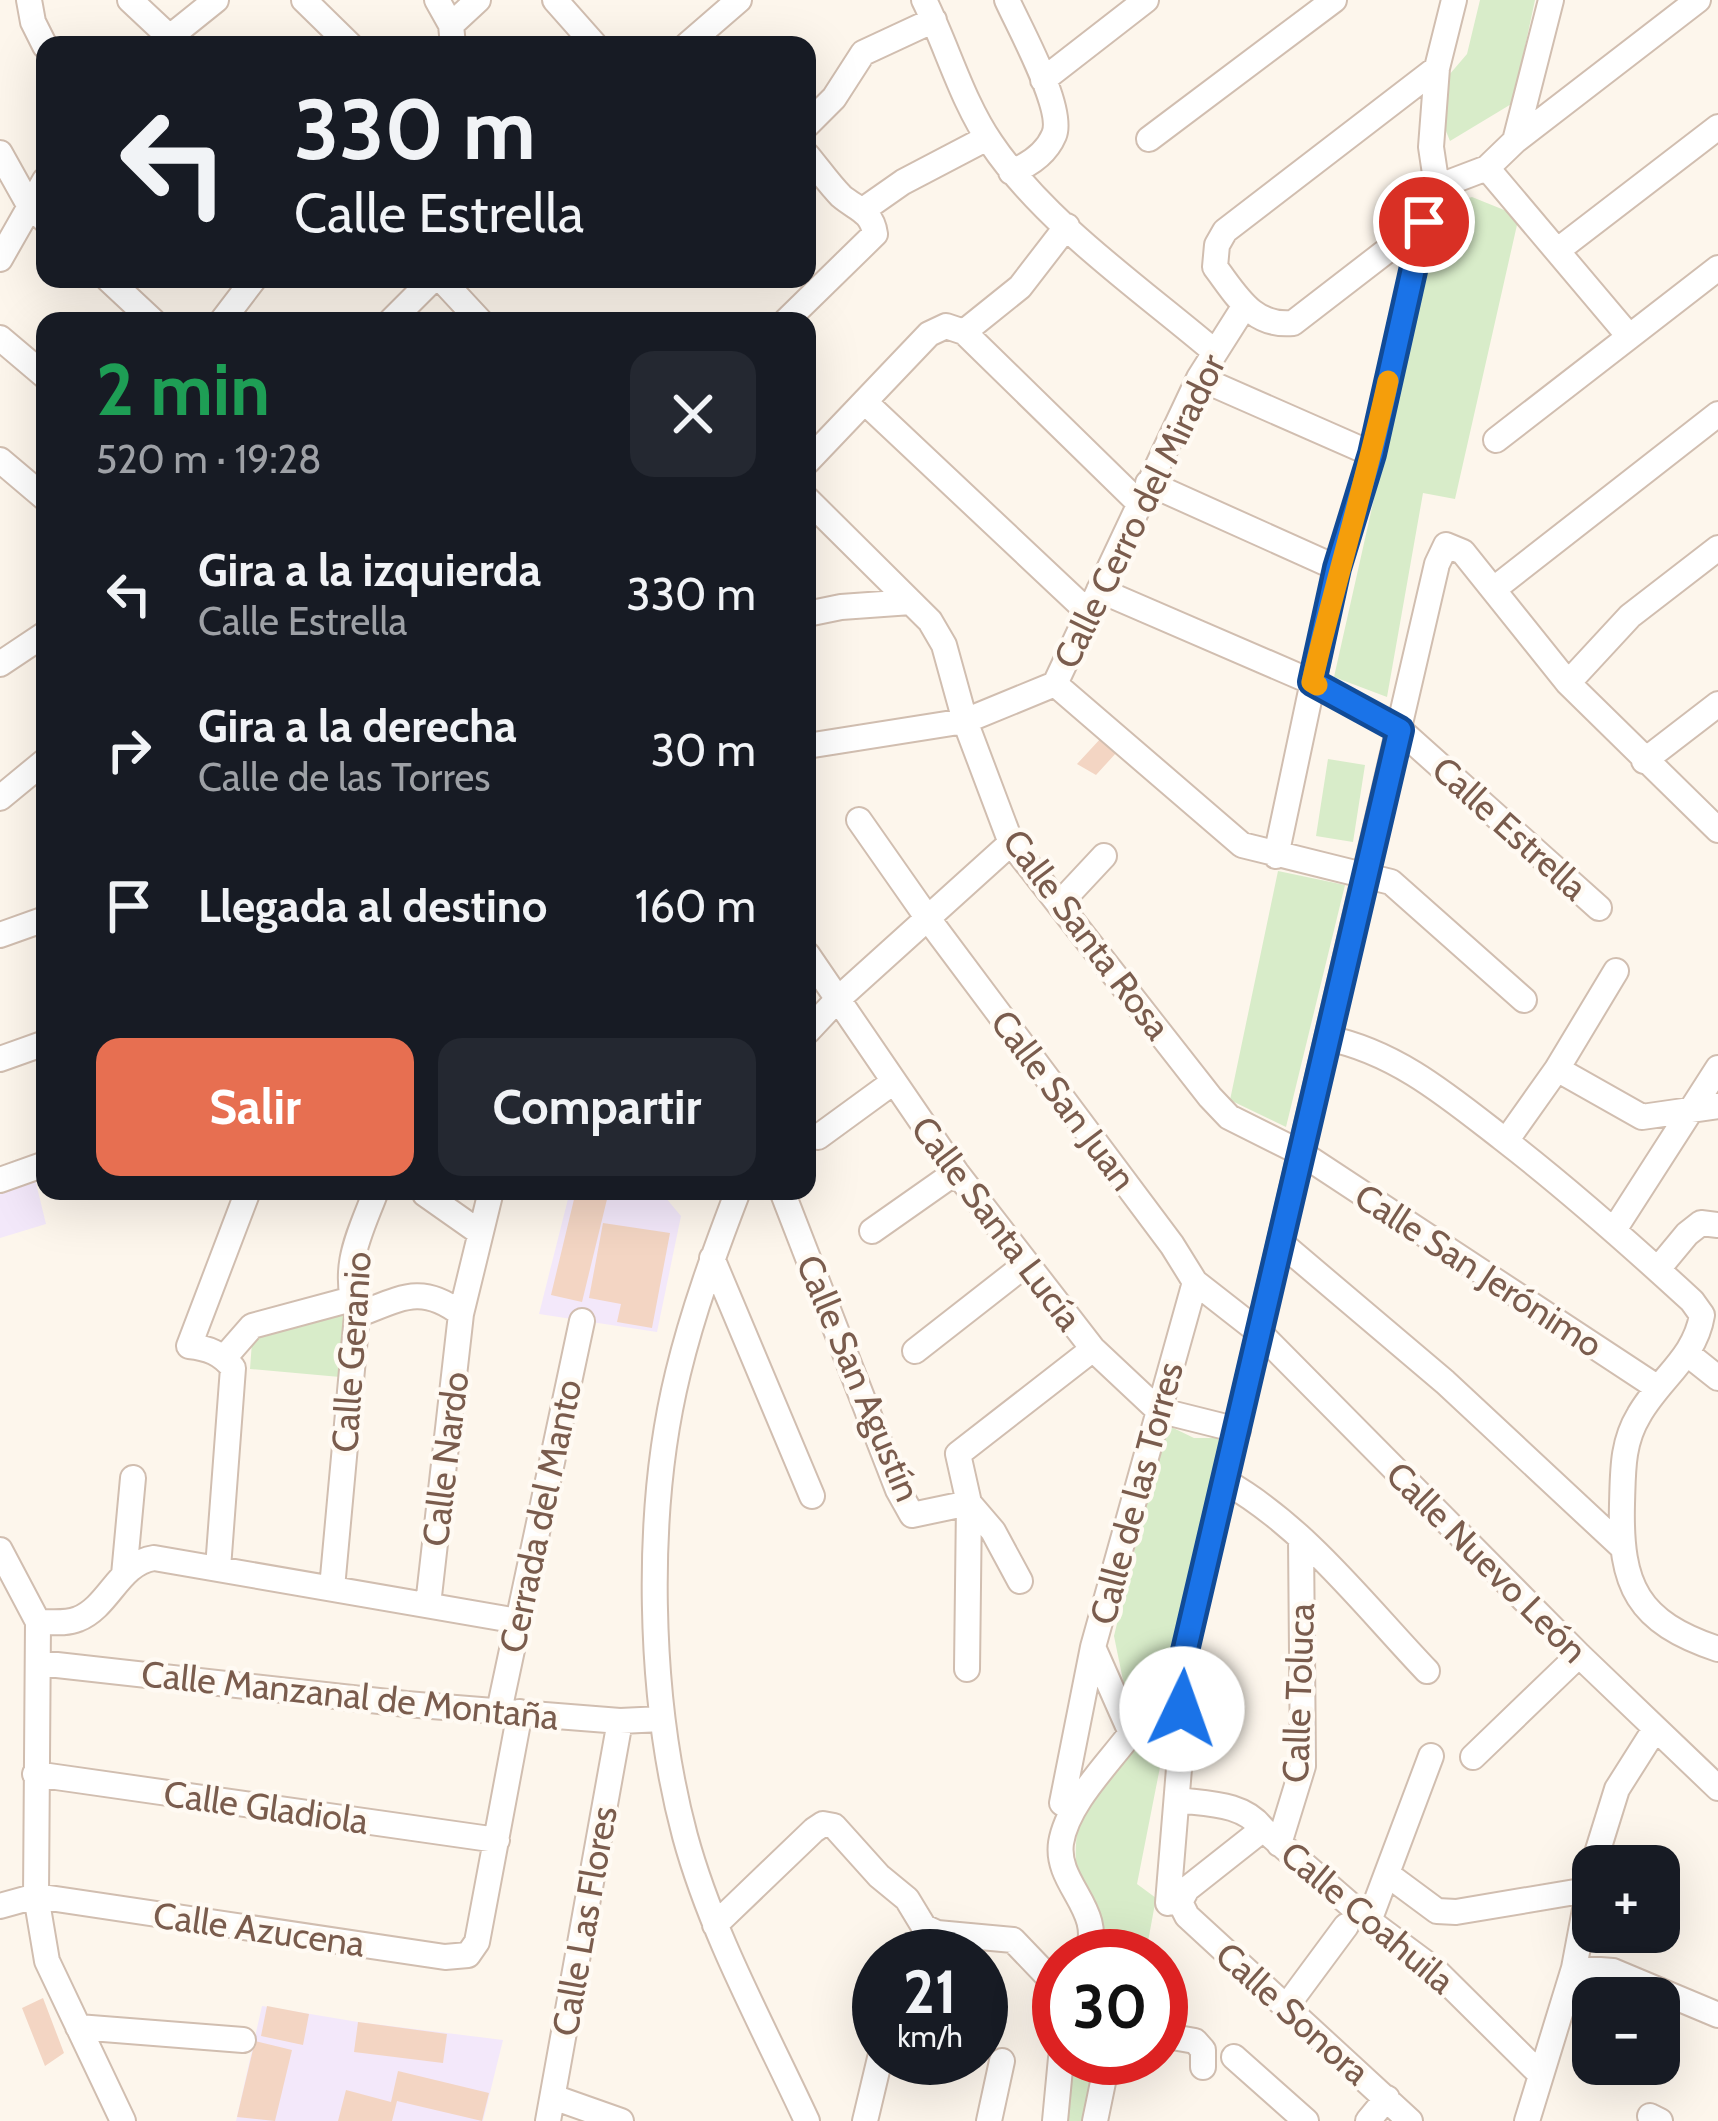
<!DOCTYPE html>
<html lang="es">
<meta charset="utf-8">
<style>
body{margin:0;font-family:Cabin,sans-serif;background:#242831;color:#f1f3f6;height:100vh;display:flex;flex-direction:column;font-size:45px;white-space:nowrap}
*{box-sizing:border-box;margin:0}
p{font-size:39px;color:#9ea1a6}
.icon{flex:none;width:66px;height:66px;fill:none;stroke:currentColor;stroke-width:2;stroke-linecap:round;stroke-linejoin:round}
.map{position:relative;flex:1;overflow:hidden}
.drawer{position:absolute;left:36px;top:312px;width:780px;height:888px;display:flex;flex-direction:column;background:#171b24;border-radius:24px;box-shadow:0 12px 48px #0002}
.drawer>*{flex:none}
.banner{position:absolute;left:36px;top:36px;width:780px;height:252px;border-radius:24px;box-shadow:0 12px 48px #0002;background:#171b24;color:#f1f3f6;overflow:hidden}
.tools{position:absolute;left:1572px;top:1845px;display:grid;gap:24px}
.tools a{display:grid;place-items:center;width:108px;height:108px;border-radius:24px;background:#171b24;box-shadow:0 12px 48px #0002;font-size:60px}
.speed{position:absolute;left:852px;top:1929px;display:flex;gap:24px;font-size:60px;font-weight:700;text-align:center}
.speed>*{display:grid;place-content:center;width:156px;height:156px;border-radius:50%;background:#171b24;box-shadow:0 12px 48px #0002;line-height:1}
.speed small{font-size:30px;font-weight:400}
.speed .limit{border:18px solid #d22;background:#fff;color:#111}
.pin{position:absolute;display:grid;place-items:center;width:102px;height:102px;color:#fff;margin:-51px;border:6px solid #fff;border-radius:50%;box-shadow:0 3px 12px #0007}
.me{position:absolute;width:132px;margin:-66px;rotate:3deg;stroke-linejoin:round;filter:drop-shadow(0 0 9px #0008)}
.turn{display:flex;align-items:center;gap:42px;height:252px;padding:0 60px;font-size:54px}
.turn .icon{width:156px;height:156px;stroke-width:2.5}
.turn b{display:block;font-size:84px;line-height:102px}
.round{display:grid;place-items:center;flex:none;width:126px;height:126px;border-radius:24px;background:#242831}
.summary{display:flex;align-items:center;justify-content:space-between;height:204px;padding:0 60px}
h1{font-size:72px;font-weight:700;line-height:90px;color:#1e9e55}
.primary-button{display:flex;gap:24px;margin-top:auto;padding:24px 60px}
.primary-button a{flex:1;height:138px;border-radius:24px;background:#e76f51;color:#fff;font-size:48px;font-weight:700;line-height:138px;text-align:center}
.primary-button a+a{background:#242831;color:#f1f3f6}
ul{padding:0;list-style:none}
li{display:flex;align-items:center;gap:36px;height:156px;padding:0 60px}
li div{flex:1}
li b{display:block;font-size:45px}
li em{font-style:normal}
.map>svg:first-child{display:block}
.education{fill:#f3e8fa}
.green{fill:#d8ecc9}
.building{fill:#f3d5c3}
.lines{fill:none;stroke-linecap:round;stroke-linejoin:round}
.minor-casing{stroke:#d1beb0;stroke-width:28}
.minor{stroke:#fff;stroke-width:24}
.route-casing{stroke:#114b97;stroke-width:30}
.route{stroke:#1a73e8;stroke-width:21}
.slow{stroke:#f59e0b;stroke-width:21}
.labels{text-anchor:middle;dominant-baseline:central;stroke-width:9;stroke-linejoin:round;paint-order:stroke}
.street-label{font-size:36px;fill:#7a5c4d;stroke:#fffaf3}
</style>
<div class="map">
<svg width="1718" height="2121" viewBox="0 0 1718 2121">
<rect width="100%" height="100%" fill="#fdf6ec"/>
<!-- education -->
<path class="education" d="M35,1179L46,1224L0,1238V1192Z
M570,1191H660L681,1216L657,1332L539,1314Z
M262,2006L358,2022L503,2040L483,2121H236Z"/>
<!-- green -->
<path class="green" d="M1480,0H1535L1513,103L1450,141L1440,116L1441,94L1449,75L1467,54Z
M1472,197L1519,216L1455,499L1423,493L1387,697L1334,677L1436,222L1449,204Z
M1328,759L1365,765L1353,842L1316,836Z
M1278,871L1345,885L1286,1127L1230,1100Z
M345,1306L340,1377L250,1369L253,1328Z
M1165,1424L1194,1438H1222L1179,1637L1134,1702L1127,1700L1114,1636Z
M1164,1696H1174L1137,1884L1156,1898L1147,1947L1127,1950L1123,1956H1091C1084,1913 1069,1866 1079,1823Z
M1067,2058H1097L1084,2121H1062Z"/>
<!-- building -->
<path class="building" d="M1102,737L1117,752L1096,775L1077,764Z
M576,1191H609L582,1302L551,1295Z
M603,1223L670,1233L652,1328L617,1322L621,1304L589,1298Z
M43,1998L64,2053L45,2066L22,2008Z
M267,2006L309,2014L303,2045L261,2036Z
M358,2022L447,2034L443,2063L354,2052Z
M255,2041L292,2050L275,2121L237,2117Z
M398,2071L489,2093L482,2121L397,2101L392,2121H338L346,2090L391,2102Z"/>
<g class="lines">
<!-- minor casing -->
<g class="minor-casing">
<path id="minor" d="M29,0L33,22L45,46
M130,0L178,45
M304,0L350,45
M437,0L451,25L453,45
M555,0L594,44
M924,0C947,46 962,101 991,143C1045,223 1141,289 1215,352
M1007,0C1019,27 1065,109 1054,135C1046,154 1029,165 1011,172
M451,25L478,0
M160,45L216,0
M687,45L739,0
M1043,80L1146,0
M807,125L834,98L863,53L934,20
M1149,139L1334,0
M1515,141L1551,0
M0,153L29,205L45,220
M1487,168L1628,335
M1437,187L1487,168L1515,141L1698,0
M863,210L903,182L987,138
M1424,222L1293,323C1253,327 1237,296 1215,267L1217,245L1225,231L1437,68
M1558,250L1718,127
M0,259L45,180
M108,279L153,321
M441,279L480,321
M222,321L254,279
M391,321L433,279
M786,321L875,234C872,211 856,209 841,196C829,184 818,168 807,155
M964,332L1139,503
M0,338L45,376
M1199,378L1372,454
M867,404L1087,611
M1496,440L1718,268
M0,460L45,498
M807,462L929,334L946,326L964,332L1020,287L1067,226
M1148,483L1337,568
M807,499L930,621L944,645L965,721L1011,843L1210,1097L1229,1117L1301,1153L1658,1388
M1494,589L1718,414
M1099,590L1312,682L1400,730L1599,908
M807,614L841,607L911,602
M0,664L45,634
M1568,683L1630,616L1718,548
M1055,684L1242,845L1391,882L1524,1000
M807,746L965,721L1055,684L1199,378L1244,307
M1644,761L1718,704
M0,798L45,761
M859,820L929,920L1172,1245L1195,1282L1259,1332L1579,1655L1718,1788
M1276,856L1337,568L1372,454L1424,222L1437,187L1431,147L1437,68L1454,0
M1061,902L1104,856
M0,935L45,919
M807,954L956,1172L1093,1349L1158,1410L1238,1430
M807,1032L837,1000L1011,843
M1327,1038C1396,1052 1448,1096 1502,1138C1568,1189 1630,1244 1692,1301L1702,1315C1695,1358 1660,1378 1639,1415C1622,1443 1623,1471 1622,1504C1620,1586 1637,1622 1718,1649
M0,1059L45,1043
M1557,1069L1642,1117L1718,1106
M818,1137L892,1083
M1506,1141L1557,1069L1616,971
M0,1180L45,1164
M738,1191C715,1251 693,1311 678,1373C644,1512 648,1698 685,1836C712,1935 764,2028 807,2121
M782,1191L898,1490L912,1515L969,1503
M425,1194L479,1232
M1614,1230L1718,1068
M872,1231L956,1172
M1281,1243L1445,1382L1621,1546
M712,1258L812,1496
M1658,1269L1687,1234L1701,1223L1718,1225
M357,1315C400,1299 421,1283 461,1314
M915,1351L1025,1265
M1689,1355L1718,1378
M224,1358L252,1326L352,1299
M1226,1482C1305,1527 1365,1606 1427,1671
M0,1550L38,1622L36,1896L47,1961L123,2121
M218,1568L233,1368C221,1353 208,1348 189,1346L248,1191
M124,1575L133,1478
M1020,1581L993,1531L969,1503L958,1454L1093,1349
M332,1588L357,1315C341,1266 359,1236 376,1191
M428,1605L461,1314L491,1191
M38,1622C52,1622 66,1624 78,1619C109,1607 119,1563 154,1558L518,1621
M39,1663L406,1704L620,1721L662,1719
M967,1669L969,1503
M499,1711L582,1321
M1131,1733L1184,1655L1437,564L1446,545L1463,552L1568,683L1718,830
M1473,1757L1579,1655
M35,1774L497,1840
M1178,1800C1208,1804 1244,1803 1263,1829L1369,1921L1435,1970L1539,2073
M1062,1803L1093,1647
M1263,1829L1187,1889L1180,1902L1187,1916L1410,2121
M1279,1844L1303,1766L1301,1539
M1593,1866L1617,1789L1655,1729
M1387,1874L1437,1911L1456,1912L1587,1890
M1168,1903L1186,1683L1184,1655
M0,1906L36,1896L445,1957L468,1955L477,1942L520,1712
M1369,1921L1431,1756
M715,1925L814,1830L823,1824L834,1826L879,1876L907,1899L924,1927L937,1933L1013,1940L1059,1988
M1086,1956C1107,1911 1055,1885 1061,1843C1067,1804 1108,1764 1131,1733L1093,1647L1195,1282
M1574,1968L1613,1971L1718,2015
M1286,2007L1346,1926
M78,2027L243,2040
M1161,2035L1195,2041L1203,2050V2067
M1234,2057L1306,2121
M553,2097L621,2121
M1650,2116L1660,2121
M548,2121L620,1721
M865,2121L880,2058
M989,2121L1002,2061
M1055,2121L1061,2058
M1095,2121L1108,2058
M1368,2121L1387,2098
M1527,2121L1574,1968L1593,1867"/>
</g>
<!-- minor -->
<use href="#minor" class="minor"/>
</g>
<g class="lines">
<!-- route casing -->
<g class="route-casing">
<path id="route" d="M1182,1709L1184,1655L1400,730L1312,682L1337,568L1372,454L1424,222"/>
</g>
<!-- route -->
<use href="#route" class="route"/>
<!-- slow -->
<path class="slow" d="M1317,685L1312,682C1335,581 1366,482 1388,381"/>
</g>
<g class="labels">
<!-- street labels -->
<g class="street-label">
<text transform="translate(1139 511) rotate(-64)">Calle Cerro del Mirador</text>
<text transform="translate(1510 828) rotate(42)">Calle Estrella</text>
<text transform="translate(1087 934) rotate(53)">Calle Santa Rosa</text>
<text transform="translate(1064 1100) rotate(53)">Calle San Juan</text>
<text transform="translate(997 1223) rotate(53)">Calle Santa Lucía</text>
<text transform="translate(1479 1270) rotate(33)">Calle San Jerónimo</text>
<text transform="translate(351 1352) rotate(-86)">Calle Geranio</text>
<text transform="translate(859 1378) rotate(67)">Calle San Agustín</text>
<text transform="translate(445 1459) rotate(-83)">Calle Nardo</text>
<text transform="translate(1136 1493) rotate(-75)">Calle de las Torres</text>
<text transform="translate(540 1516) rotate(-78)">Cerrada del Manto</text>
<text transform="translate(1487 1562) rotate(45)">Calle Nuevo León</text>
<text transform="translate(1298 1693) rotate(-88)">Calle Toluca</text>
<text transform="translate(350 1695) rotate(6)">Calle Manzanal de Montaña</text>
<text transform="translate(266 1807) rotate(8)">Calle Gladiola</text>
<text transform="translate(1368 1917) rotate(40)">Calle Coahuila</text>
<text transform="translate(584 1921) rotate(-80)">Calle Las Flores</text>
<text transform="translate(259 1929) rotate(8)">Calle Azucena</text>
<text transform="translate(1293 2013) rotate(42)">Calle Sonora</text>
</g>
</g>
</svg>
<div class="tools">
<a>+</a>
<a>−</a>
</div>
<div class="speed"><div>21<small>km/h</small></div><div class="limit">30</div></div>
<div class="pin" style="left:1424px;top:222px;background:#d93025"><svg class="icon" aria-label="arrive" viewBox="0 0 24 24"><path d="M6 21V4h12l-3 4 3 4H6"/></svg></div>
<svg class="me" style="left:1182px;top:1709px" viewBox="-20 -20 40 40"><circle r="19" fill="#fff"/><path d="M0-13L10 11 0 6-10 11z" fill="#1a73e8"/></svg>
<div class="banner">
<div class="turn"><svg class="icon" aria-label="left" viewBox="0 0 24 24"><path d="M17 20v-9H6M10 6l-5 5 5 5"/></svg><div><b>330 m</b>Calle Estrella</div></div>
</div>
<section class="drawer">
<div class="summary"><div><h1>2 min</h1><p>520 m · 19:28</p></div><a class="round"><svg class="icon" aria-label="close" viewBox="0 0 24 24"><path d="M6 6l12 12M18 6L6 18"/></svg></a></div>
<ul>
<li><svg class="icon" aria-label="left" viewBox="0 0 24 24"><path d="M17 20v-9H6M10 6l-5 5 5 5"/></svg><div><b>Gira a la izquierda</b><p>Calle Estrella</p></div><em>330 m</em></li>
<li><svg class="icon" aria-label="right" viewBox="0 0 24 24"><path d="M7 20v-9h11M14 6l5 5-5 5"/></svg><div><b>Gira a la derecha</b><p>Calle de las Torres</p></div><em>30 m</em></li>
<li><svg class="icon" aria-label="arrive" viewBox="0 0 24 24"><path d="M6 21V4h12l-3 4 3 4H6"/></svg><div><b>Llegada al destino</b></div><em>160 m</em></li>
</ul>
<div class="primary-button"><a>Salir</a><a>Compartir</a></div>
</section>
</div>
